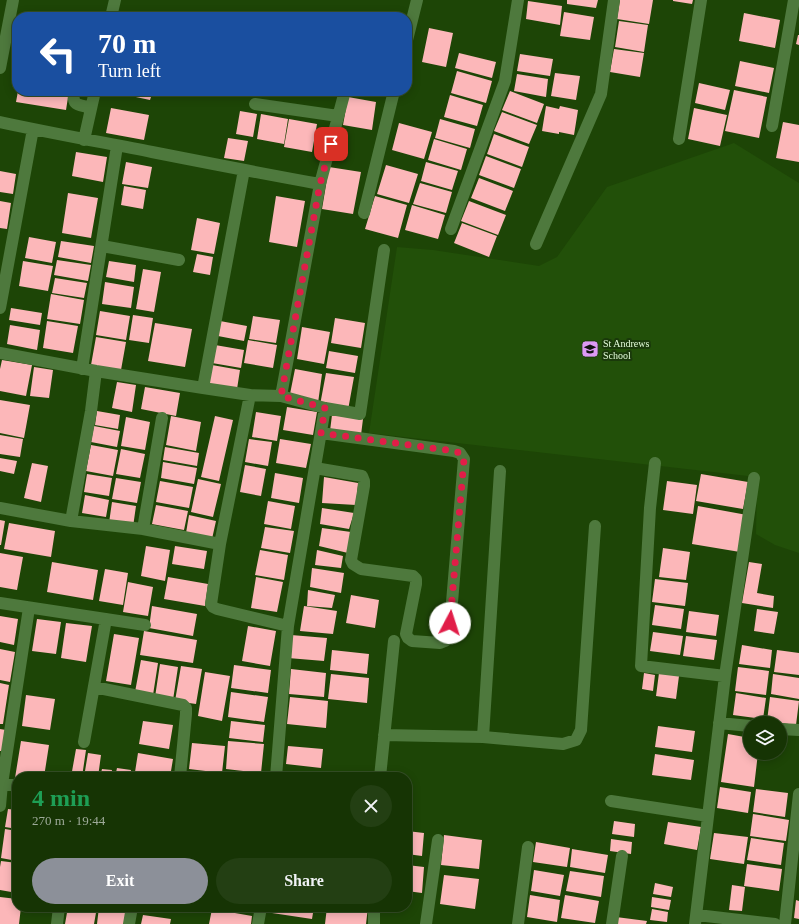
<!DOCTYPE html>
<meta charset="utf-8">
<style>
body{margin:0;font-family:Georgia,serif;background:#233f13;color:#f1f3f6;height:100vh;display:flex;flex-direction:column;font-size:15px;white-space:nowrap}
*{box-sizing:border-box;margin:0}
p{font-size:13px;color:#9eaa9a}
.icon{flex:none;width:22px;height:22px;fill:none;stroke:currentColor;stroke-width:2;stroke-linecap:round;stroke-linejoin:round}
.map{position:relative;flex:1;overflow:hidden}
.details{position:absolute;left:12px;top:772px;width:400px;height:140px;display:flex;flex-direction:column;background:#163404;border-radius:16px;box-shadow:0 2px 10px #0003,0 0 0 1px #354f26}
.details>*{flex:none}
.guide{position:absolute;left:12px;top:12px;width:400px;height:84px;border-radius:16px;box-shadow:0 2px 10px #0003,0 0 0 1px #354f26;background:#1a4fa0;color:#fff;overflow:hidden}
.fabs{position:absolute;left:743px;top:716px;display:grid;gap:8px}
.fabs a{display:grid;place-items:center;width:44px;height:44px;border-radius:50%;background:#163404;box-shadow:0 2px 10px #0003,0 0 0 1px #354f26;font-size:20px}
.pin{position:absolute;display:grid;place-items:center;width:34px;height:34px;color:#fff;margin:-17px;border-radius:8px;box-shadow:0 2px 6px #0006}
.me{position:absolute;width:44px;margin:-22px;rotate:5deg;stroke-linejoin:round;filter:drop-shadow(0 0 3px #0008)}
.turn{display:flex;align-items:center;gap:14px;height:84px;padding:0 20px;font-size:18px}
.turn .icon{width:52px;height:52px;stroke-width:2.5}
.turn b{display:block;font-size:28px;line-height:34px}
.round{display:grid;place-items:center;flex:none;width:42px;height:42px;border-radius:21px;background:#233f13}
.overview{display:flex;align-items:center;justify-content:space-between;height:68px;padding:0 20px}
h1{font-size:24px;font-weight:700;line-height:30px;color:#1e9e55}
.action{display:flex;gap:8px;margin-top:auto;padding:8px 20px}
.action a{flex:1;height:46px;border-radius:24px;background:#8c9099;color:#fff;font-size:16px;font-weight:700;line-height:46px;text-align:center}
.action a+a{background:#233f13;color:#f1f3f6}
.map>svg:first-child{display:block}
.built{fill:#225009}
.building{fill:#fcb7b9}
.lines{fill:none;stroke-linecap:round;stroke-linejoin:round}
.path{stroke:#8aa97b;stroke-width:2.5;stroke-dasharray:3 2;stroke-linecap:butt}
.street{stroke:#4e793d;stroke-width:12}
.route{stroke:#e11d48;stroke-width:7;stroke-dasharray:0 12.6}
.labels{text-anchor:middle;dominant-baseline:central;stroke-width:4;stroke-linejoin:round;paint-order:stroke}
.poi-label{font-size:10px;fill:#e4fcdb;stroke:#1a390b;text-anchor:start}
</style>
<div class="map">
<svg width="799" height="924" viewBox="0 0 799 924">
<rect width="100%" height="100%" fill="#1d4506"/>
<!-- built -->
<path class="built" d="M734,143L799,183V553L775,545L756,534L757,477L369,433L397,247L433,250L539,266L557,257L607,187Z"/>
<!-- building -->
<path class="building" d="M567,0H598L596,8L567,4Z
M620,0H653L649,24L617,19Z
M673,0H693L692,4L673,1Z
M528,1L562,6L560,25L526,19Z
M564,12L594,17L590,40L560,36Z
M744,13L780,20L775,48L739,41Z
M619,21L648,25L644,52L615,47Z
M429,28L453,33L446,67L422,62Z
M798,35H799V45L796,44Z
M614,49L644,53L640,77L610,72Z
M459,53L496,62L492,78L455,68Z
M520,54L553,59L550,76L517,71Z
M740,61L774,68L769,93L735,86Z
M457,71L492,81L486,103L451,93Z
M555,73L580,76L576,100L551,96Z
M517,74L548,79L546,97L514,91Z
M699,83L730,90L725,110L695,103Z
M734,90L767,97L759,138L725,131Z
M18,91H69L66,110L16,102Z
M118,91H153L150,100L117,93Z
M510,91L544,104L537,123L502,110Z
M450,95L483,105L477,126L444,117Z
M348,97L376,102L372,130L343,125Z
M546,106L559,109L560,106L578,110L574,135L559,132V134L542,131Z
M111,108L149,115L144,140L106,133Z
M694,108L727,115L720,146L688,139Z
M240,111L257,114L253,137L236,134Z
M502,112L537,125L529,144L494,131Z
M261,114L288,119L284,144L257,139Z
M289,119L317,124L312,152L284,147Z
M440,119L475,129L470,148L435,138Z
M783,122L799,125V162L776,158Z
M399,123L432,132L424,159L392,150Z
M494,134L529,147L522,167L487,154Z
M228,138L248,141L244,161L224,158Z
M434,139L467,149L461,170L428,160Z
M76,152L107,157L103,182L72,176Z
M486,156L521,169L514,188L479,175Z
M126,162L152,167L148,188L122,184Z
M426,162L458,171L452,190L421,181Z
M386,165L418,174L409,203L377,194Z
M329,167L361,172L353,214L322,209Z
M0,171L16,174L13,194L0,192Z
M479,178L513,191L505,211L471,198Z
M420,183L452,192L446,213L413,204Z
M124,186L146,190L143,209L121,205Z
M68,193L98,198L91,238L62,233Z
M276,196L305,201L297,247L269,242Z
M375,196L407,205L398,238L365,229Z
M0,201L11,203L7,229L0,228Z
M469,201L506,215L498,235L461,221Z
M412,205L445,215L438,239L405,230Z
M197,218L220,223L214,254L191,250Z
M462,223L497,236L489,257L454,243Z
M29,237L56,242L52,263L25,258Z
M61,241L94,246L91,263L58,257Z
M197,254L213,257L210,275L193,272Z
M57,260L91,265L88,281L54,275Z
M23,261L53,266L48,291L19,286Z
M109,261L136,265L134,282L106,277Z
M143,269L161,272L154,312L136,309Z
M55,278L87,283L84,298L52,293Z
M105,282L134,287L131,308L102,304Z
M51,294L84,300L80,324L47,319Z
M11,308L42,313L40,325L9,320Z
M100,311L130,316L126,340L96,335Z
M133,315L153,318L149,343L129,340Z
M253,316L280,320L276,343L249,339Z
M335,318L365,323L361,348L331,343Z
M47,321L78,326L73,353L43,348Z
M220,321L247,326L244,341L218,336Z
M155,323L192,329L185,367L148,361Z
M10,325L40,330L37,350L7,344Z
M302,327L330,332L324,364L297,359Z
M96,337L126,342L121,370L91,365Z
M248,340L277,345L273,368L244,363Z
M215,345L244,350L241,368L212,363Z
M329,351L358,356L355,373L326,368Z
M2,360L32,365L26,396L0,391V369Z
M212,365L240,370L237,389L208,384Z
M34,367L53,370L49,398L30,396Z
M295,369L322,374L318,403L289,399Z
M326,373L354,377L348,410L320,405Z
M117,382L136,385L132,412L112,408Z
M145,387L180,393L176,416L141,409Z
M0,400L30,405L24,438L0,433Z
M287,407L317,412L313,435L283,430Z
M97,411L120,415L118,429L95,425Z
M256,412L281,416L277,441L252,437Z
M332,415L363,419L361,435L330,431Z
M171,416L201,422L196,451L166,445Z
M215,416L233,420L219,481L201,477Z
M126,417L150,422L145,450L121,446Z
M94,426L120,431L117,447L91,442Z
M0,435L23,439L20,457L0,454Z
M249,439L272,442L268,466L245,462Z
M280,439L311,444L306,468L276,463Z
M91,445L118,450L113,476L86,471Z
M165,447L199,453L197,466L163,460Z
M121,449L145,454L140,478L116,474Z
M0,458L17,461L14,474L0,471Z
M163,462L197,468L194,484L161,478Z
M32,463L48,466L41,502L24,498Z
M245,465L266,469L261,496L240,492Z
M275,473L303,478L299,503L271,498Z
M87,474L112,478L109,496L84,492Z
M701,474L748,482L743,509L696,501Z
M324,477L358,483L356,505L322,503Z
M116,478L141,482L137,503L112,499Z
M198,479L221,484L213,517L191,512Z
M160,481L193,487L189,508L156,502Z
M667,481L697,485L693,514L663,510Z
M85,495L109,500L106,517L82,513Z
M268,501L295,506L291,529L264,524Z
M112,502L136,506L133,527L109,523Z
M156,505L188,511L184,530L152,524Z
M698,506L747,515L740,552L692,544Z
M322,508L354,513L349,529L320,524Z
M189,515L216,521L212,539L186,533Z
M0,520L5,521L1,545H0Z
M9,523L55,531L51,557L4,549Z
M265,527L294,531L290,553L261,548Z
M322,528L351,532L348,553L319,546Z
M146,546L170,550L165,581L141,576Z
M175,546L207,551L204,569L172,564Z
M663,548L690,552L686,580L659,577Z
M260,550L288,555L284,580L255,575Z
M317,550L343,556L341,568L315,565Z
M0,553L23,557L17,590L0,587Z
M52,562L98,570L93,600L47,592Z
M749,562L762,564L757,593L774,596L773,608L742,603Z
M312,568L344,573L341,593L310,587Z
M105,569L128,573L123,605L99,601Z
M168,577L208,584L205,606L164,599Z
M256,577L283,582L277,612L251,608Z
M655,579L688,583L685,606L652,602Z
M128,582L153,587L148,616L123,612Z
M308,590L335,595L332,608L307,606Z
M351,595L379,600L375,628L346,623Z
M655,605L684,609L681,629L652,625Z
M152,606L197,614L193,636L149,628Z
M304,606L337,611L333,634L300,631Z
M757,609L778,612L774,634L754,631Z
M689,611L719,615L716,636L686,632Z
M0,616L18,619L14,645L0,642Z
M37,619L61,622L56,654L32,651Z
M66,623L92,626L86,662L61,658Z
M248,626L276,631L270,666L242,661Z
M144,631L197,640L193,663L140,655Z
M653,632L683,636L680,655L650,651Z
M114,634L139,638L131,685L106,681Z
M291,635L327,638L324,661L288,658Z
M686,636L717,640L714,660L683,656Z
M742,645L772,650L770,668L739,664Z
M0,649L15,652L10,682L0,680Z
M332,650L369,654L367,674L330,670Z
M777,650L799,653V675L774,672Z
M141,660L158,663L153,695L135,692Z
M160,664L178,667L173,700L155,697Z
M234,665L271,670L268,693L231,688Z
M181,666L202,669L196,704L175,701Z
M738,667L769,671L766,695L735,691Z
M291,669L326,673L324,697L289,694Z
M205,672L230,676L222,721L198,716Z
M644,673L655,675L653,691L642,689Z
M659,673L679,676L676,699L656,696Z
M331,674L369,678L367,703L328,699Z
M773,674L799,678V699L771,694Z
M0,683L9,685L3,724H0Z
M231,692L268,697L264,722L228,717Z
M736,693L766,698L763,719L733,715Z
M26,695L55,699L50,730L22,726Z
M290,697L328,701L326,728L287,724Z
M770,697L799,701L796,725L767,721Z
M143,721L173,725L169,749L139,744Z
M231,721L265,725L263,742L229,738Z
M658,726L695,731L692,752L655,747Z
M0,729L6,730L2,751H0Z
M728,734L750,738V753H758L754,787L721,782Z
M21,741L49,745L44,777H17V779L15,778Z
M228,741L264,744L261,773L226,769Z
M192,743L225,746L222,773L189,769Z
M288,746L323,749L321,768L286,764Z
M76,749L86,750L82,777H71Z
M88,753L101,755L98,777H84Z
M138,753L173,759L170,777L135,772Z
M655,754L694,760L691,780L652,775Z
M117,768L131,770L130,777H115Z
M102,769L112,770L111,777H100Z
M720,787L751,792L748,813L717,808Z
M756,789L788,793L785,817L753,812Z
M8,809L17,810V829L5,827Z
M753,814L789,820L786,841L750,836Z
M614,821L635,824L634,837L612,834Z
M668,822L701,827L697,850L664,844Z
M5,829L17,831V861L1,858Z
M407,831L424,833L422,856L407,854Z
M714,833L748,837L744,864L710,859Z
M444,835L482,840L479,869L441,865Z
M751,838L784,843L781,865L747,860Z
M611,839L632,842L631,854L610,851Z
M536,842L570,848L567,867L533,862Z
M572,849L608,855L605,873L570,867Z
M1,861L17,863V893L0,890V867Z
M747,864L782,869L779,891L744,886Z
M407,865L424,867L422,893L407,891Z
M534,870L564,875L560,896L531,891Z
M570,871L604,876L601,897L566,891Z
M444,875L479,879L475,909L440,904Z
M655,883L673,887L671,897L653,894Z
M732,885L745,887L742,911L729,910Z
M530,895L560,900L557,922L527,917Z
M565,895L599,901L595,923L561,918Z
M0,897L17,899V907H21L19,924H0Z
M652,897L671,900L669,910L651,907Z
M796,900L799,901V919L794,918Z
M68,907H97L94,924H65Z
M99,907L127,911L125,924H97Z
M148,907H175L174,912L148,908Z
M241,907H254L253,910L241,908Z
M273,907H314L312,919L272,913Z
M327,907H368L366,924H325Z
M212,909L252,916L251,924H209Z
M652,909L668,912L667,922L650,920Z
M143,915L171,919L170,924H141Z
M616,917L647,921L646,924H615Z"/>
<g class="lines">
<!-- path -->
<path class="path" d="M367,17C378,15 389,13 400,16"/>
<!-- street -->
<path class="street" d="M111,17L115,0
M407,40L417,0
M0,68L13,0
M74,91C72,107 78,104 91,108
M255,104L338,116
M0,122C51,133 101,142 152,152C208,163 264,174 320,184L281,396
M772,126L794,0
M679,139L701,0
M84,140L95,91
M320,184L345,91
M364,213L394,91
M451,229L505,81L518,0
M536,244L601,94L614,0
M102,246L179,260
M0,308L33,129
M0,353L96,371L203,388L250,395L281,396L325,408L360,414L384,250
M82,369L117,146
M203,388L244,170
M250,395L220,544L211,604L213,607L217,609L288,626
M655,463L650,508L641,666L725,676
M315,468L362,476L364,481V486L351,560L353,564L361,569L413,576L416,579V584L406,634L408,638L412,641L440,643L445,641L449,638L464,459L460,453L454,451L321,433
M0,508L71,521L143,529L220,544
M71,521L91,411L96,371
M143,529L162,418
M0,603L145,625
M94,687L183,705L186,708V714L180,777
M719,723L750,726
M780,729L799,730
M384,735L483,737L563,744L576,740L581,730L595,526
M483,737L500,471
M84,742L106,619
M276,777L288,626L325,408
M380,777L394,641
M0,783L17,786
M611,801L708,816
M0,806L2,784L29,608
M697,915L775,924
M57,924L59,907
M129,924L132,907
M258,924L261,907
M374,924V907
M426,924L438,840
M518,924L528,847
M612,924L622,856
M695,924L725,676L754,478
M785,924L799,794"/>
</g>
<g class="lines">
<!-- route -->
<path class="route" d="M331,144L320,184L281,396L325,408L321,433L454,451L460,453L464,459L450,623"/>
</g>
<!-- icons -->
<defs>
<g id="school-square" transform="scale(0.9)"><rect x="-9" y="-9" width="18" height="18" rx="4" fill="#dd99f4" stroke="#1a390b"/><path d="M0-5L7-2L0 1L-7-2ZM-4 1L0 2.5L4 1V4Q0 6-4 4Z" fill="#111"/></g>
</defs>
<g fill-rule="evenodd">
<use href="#school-square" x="590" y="349"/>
</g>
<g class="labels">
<!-- poi labels -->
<g class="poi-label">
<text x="603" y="343">St Andrews<tspan x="603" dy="12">School</tspan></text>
</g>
</g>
</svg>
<div class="fabs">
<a><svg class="icon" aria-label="layers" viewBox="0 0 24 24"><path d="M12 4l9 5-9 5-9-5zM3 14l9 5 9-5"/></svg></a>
</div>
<div class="pin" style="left:331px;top:144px;background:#d93025"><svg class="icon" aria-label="arrive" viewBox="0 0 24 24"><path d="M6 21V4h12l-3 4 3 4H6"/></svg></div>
<svg class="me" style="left:450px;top:623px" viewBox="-20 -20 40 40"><circle r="19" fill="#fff"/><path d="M0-13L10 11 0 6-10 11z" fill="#e11d48"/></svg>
<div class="guide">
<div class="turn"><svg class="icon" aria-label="left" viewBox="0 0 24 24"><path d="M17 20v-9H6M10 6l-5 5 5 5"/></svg><div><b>70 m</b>Turn left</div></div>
</div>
<section class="details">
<div class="overview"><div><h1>4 min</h1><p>270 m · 19:44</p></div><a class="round"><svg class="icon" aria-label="close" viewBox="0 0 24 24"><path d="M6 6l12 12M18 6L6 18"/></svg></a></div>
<div class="action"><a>Exit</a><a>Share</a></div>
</section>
</div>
